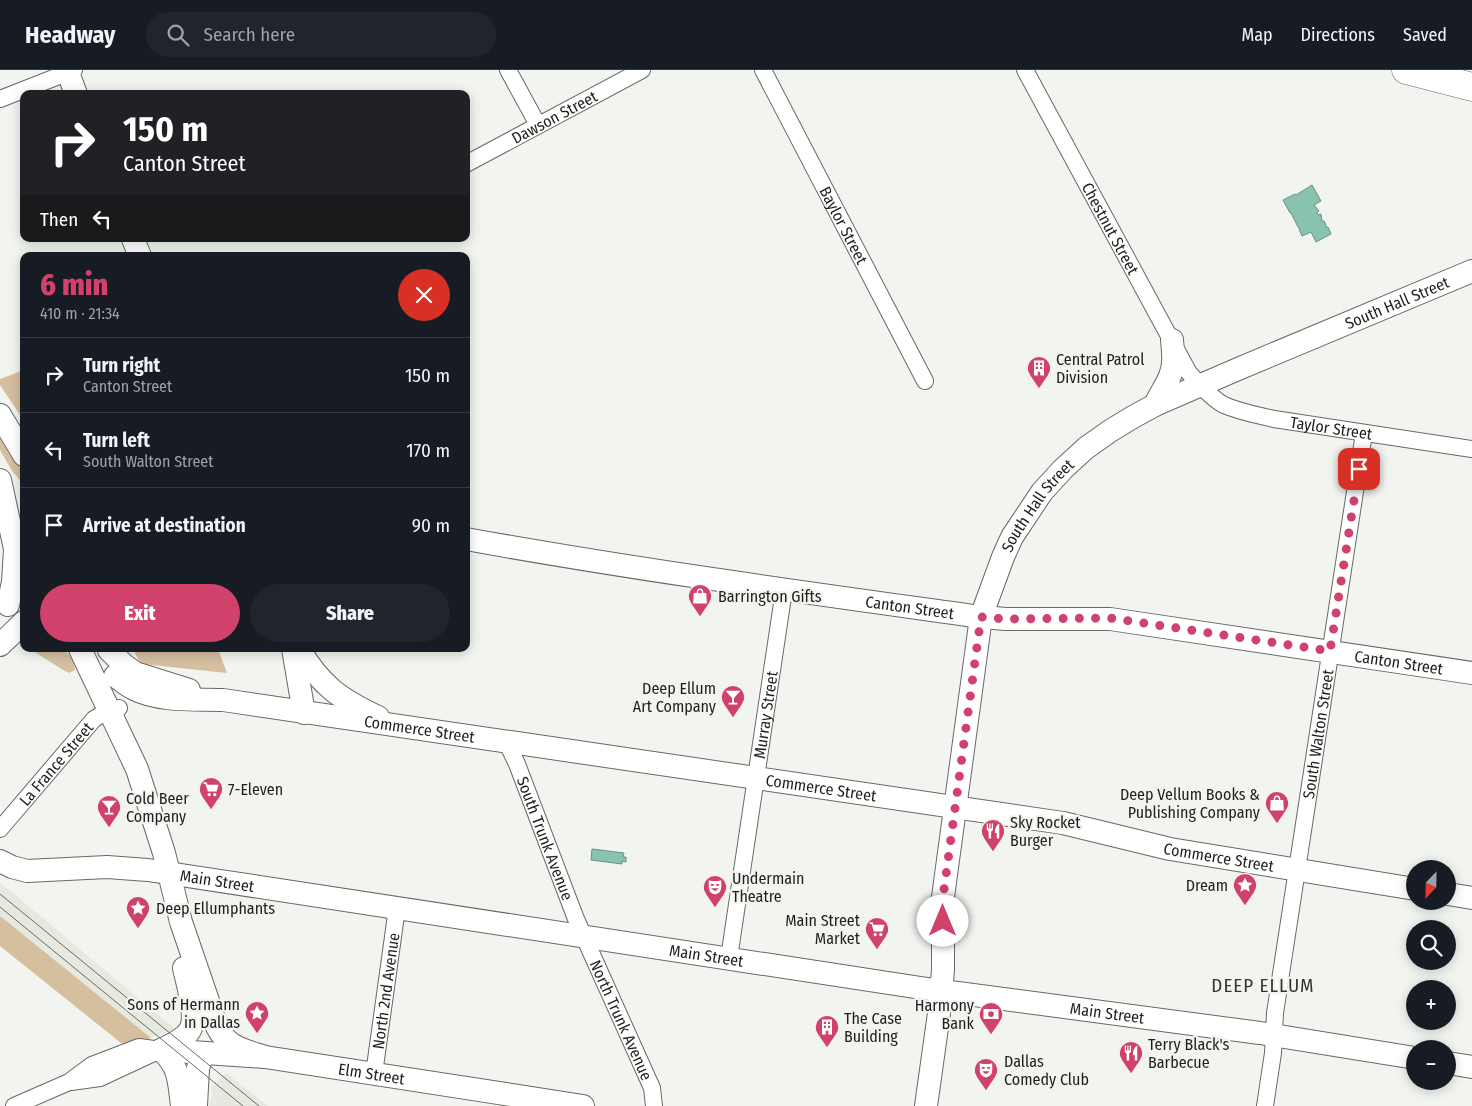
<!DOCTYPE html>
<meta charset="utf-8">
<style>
body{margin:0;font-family:"Fira Sans Condensed",sans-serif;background:#20242c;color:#f1f3f6;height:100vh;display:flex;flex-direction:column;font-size:19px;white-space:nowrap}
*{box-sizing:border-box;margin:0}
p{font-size:16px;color:#9ea1a6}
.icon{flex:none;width:28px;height:28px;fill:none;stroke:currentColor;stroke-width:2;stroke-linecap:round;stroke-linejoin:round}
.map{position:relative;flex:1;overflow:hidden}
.sheet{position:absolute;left:20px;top:182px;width:450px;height:400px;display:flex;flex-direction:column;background:#171b24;border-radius:10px;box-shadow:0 2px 12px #0003}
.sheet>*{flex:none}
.top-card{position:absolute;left:20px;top:20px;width:450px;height:152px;border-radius:10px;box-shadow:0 2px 12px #0003;background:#202124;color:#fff;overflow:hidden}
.needle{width:32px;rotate:202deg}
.controls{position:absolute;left:1406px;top:790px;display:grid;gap:10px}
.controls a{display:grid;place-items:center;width:50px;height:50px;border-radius:50%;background:#171b24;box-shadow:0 2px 12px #0003;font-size:25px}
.pin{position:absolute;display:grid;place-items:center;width:42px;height:42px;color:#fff;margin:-21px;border-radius:10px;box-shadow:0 2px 8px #0006}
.me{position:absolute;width:55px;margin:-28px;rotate:0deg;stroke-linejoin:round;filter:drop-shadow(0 0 4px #0008)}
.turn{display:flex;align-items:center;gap:18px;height:105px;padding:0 20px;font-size:22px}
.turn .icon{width:65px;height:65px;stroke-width:2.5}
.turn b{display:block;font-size:35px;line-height:42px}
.then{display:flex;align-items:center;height:48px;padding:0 20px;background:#0003;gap:10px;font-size:19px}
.round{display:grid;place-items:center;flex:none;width:52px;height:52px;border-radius:26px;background:#20242c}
.headline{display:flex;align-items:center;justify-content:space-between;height:85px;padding:0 20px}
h1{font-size:30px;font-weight:800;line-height:38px;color:#d0426b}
.cta{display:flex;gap:10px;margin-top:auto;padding:10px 20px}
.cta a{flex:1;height:58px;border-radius:30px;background:#d0426b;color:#fff;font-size:20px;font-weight:800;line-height:58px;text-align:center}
.cta a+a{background:#20242c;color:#f1f3f6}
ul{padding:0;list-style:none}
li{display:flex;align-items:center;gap:15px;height:75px;padding:0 20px;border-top:1px solid #363941}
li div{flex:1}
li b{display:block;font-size:19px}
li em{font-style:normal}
header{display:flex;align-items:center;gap:30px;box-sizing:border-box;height:70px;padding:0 25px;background:#171b24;border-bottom:1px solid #363941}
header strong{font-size:24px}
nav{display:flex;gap:28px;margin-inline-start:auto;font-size:18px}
.search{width:350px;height:45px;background:#20242c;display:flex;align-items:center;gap:12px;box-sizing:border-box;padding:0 18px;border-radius:28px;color:#9ea1a6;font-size:19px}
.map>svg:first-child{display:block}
.built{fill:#e5e9de}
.green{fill:#d5bf9f}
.water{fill:#88c3af;stroke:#689284}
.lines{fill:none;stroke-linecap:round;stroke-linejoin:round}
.street-casing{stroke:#676965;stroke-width:18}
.secondary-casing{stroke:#676965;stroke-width:24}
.highway-casing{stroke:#676965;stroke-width:29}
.street{stroke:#fff;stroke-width:16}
.secondary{stroke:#fff;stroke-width:22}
.highway{stroke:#fff;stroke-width:28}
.tram{stroke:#676966;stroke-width:1}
.route{stroke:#d0426b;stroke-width:9;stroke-dasharray:0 16.2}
.labels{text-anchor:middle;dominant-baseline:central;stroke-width:4.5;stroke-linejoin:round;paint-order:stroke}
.street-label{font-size:16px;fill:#1f201e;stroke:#f2f4f0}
.poi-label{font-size:16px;fill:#1f201e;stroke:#f2f4f0;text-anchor:start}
.quarter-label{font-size:19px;letter-spacing:1px;fill:#353633;stroke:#f2f4f0}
</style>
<header>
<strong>Headway</strong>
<div class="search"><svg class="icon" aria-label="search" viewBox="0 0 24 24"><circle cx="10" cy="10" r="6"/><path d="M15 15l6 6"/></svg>Search here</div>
<nav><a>Map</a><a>Directions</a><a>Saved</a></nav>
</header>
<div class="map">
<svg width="1472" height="1036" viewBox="0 0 1472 1036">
<rect width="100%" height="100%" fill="#f2f4f0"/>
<!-- built -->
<path class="built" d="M0,813L13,823L175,959L151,968L0,849Z
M226,1003L268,1036H209L212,1024L211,1017Z"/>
<!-- green -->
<path class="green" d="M24,300V351L0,315V309Z
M0,360L24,399V415L12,401L0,380Z
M30,579H63C69,584 75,592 75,600L69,603L63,600Z
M133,579H218L227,603L142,594L138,589Z
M0,846L151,968L126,977L0,876Z"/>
<!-- water -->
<path class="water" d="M1312,115L1321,131L1314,135L1319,141L1317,142L1318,145L1321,144L1322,151H1324L1326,155H1325L1326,157H1328L1331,164L1316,172L1311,162L1302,166L1299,159V157H1298L1291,143H1290L1283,130L1295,124L1296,125Z
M592,779L624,783L623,787H626V792L622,791V794L591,790Z"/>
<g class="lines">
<!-- street casing -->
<g class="street-casing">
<g id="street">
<path d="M508,0L538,55"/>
<path id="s1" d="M763,0L925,311"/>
<path id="s2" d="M1025,0L1189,303C1198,313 1212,329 1224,335C1240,342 1257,345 1274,349L1472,379"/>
<path d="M0,29L74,0"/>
<path id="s3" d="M466,94L642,0"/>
<path id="s4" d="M506,671L517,694L576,849L652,1018L654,1036"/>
<path id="s5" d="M0,759L94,649L109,640L119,638"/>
<path id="s6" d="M729,888L784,520"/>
<path id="s7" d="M374,1004L397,838"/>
<path d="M71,1012L100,1008L160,980"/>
<path d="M14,1036L69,1012L92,995L139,977L161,980"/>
<path id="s8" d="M1265,1036L1273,983L1275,943L1364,363"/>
</g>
</g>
<!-- secondary casing -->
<g class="secondary-casing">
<g id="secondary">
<path d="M67,0L76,24"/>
<path d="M133,169L140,186"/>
<path d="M1155,335C1159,326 1167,314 1170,306C1175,294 1173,282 1172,270"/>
<path d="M0,345L24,385"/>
<path d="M0,410L15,479L13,512L8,535"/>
<path id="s9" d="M466,469C637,500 809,523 981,547L1006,549H1110L1472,603"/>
<path d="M0,575L24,552"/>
<path d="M80,579L137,699L164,783L181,852L217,957C228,978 244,980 265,987"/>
<path d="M293,579L304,643"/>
<path d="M299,579C321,616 340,629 378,647"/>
<path d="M109,580L124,595L135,603L189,620"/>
<path id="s10" d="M115,606C121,610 127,616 134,619C160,632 194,629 223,630L1063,753L1170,779L1415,819"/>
<path id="s11" d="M0,791L12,797L27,801L107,797L148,800L921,918L1260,963L1415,988"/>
<path d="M1448,824L1472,828"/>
<path id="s12" d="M161,980L265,987L583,1036"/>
<path d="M161,980C171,975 184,970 190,960C198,947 187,913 184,898"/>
<path d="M161,980C180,996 179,1013 182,1036"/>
<path d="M1448,993L1472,997"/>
<path d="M196,1036L198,998L203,983"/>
<path id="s13" d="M926,1036L940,936L943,900V827L981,547L1003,487L1012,467L1042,422L1063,399L1086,378L1110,361L1133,347L1155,335L1238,299L1472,201"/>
</g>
</g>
<!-- highway casing -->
<g class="highway-casing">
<path id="highway" d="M1406,0L1472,17"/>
</g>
<!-- street -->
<use href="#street" class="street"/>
<!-- secondary -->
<use href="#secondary" class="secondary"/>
<!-- highway -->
<use href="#highway" class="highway"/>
<!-- tram -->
<path class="tram" d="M0,824L259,1036
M0,837L243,1036"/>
</g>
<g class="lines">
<!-- route -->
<path class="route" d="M943,851V827L981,547L1006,549L1110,548L1330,581L1359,399"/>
</g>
<!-- icons -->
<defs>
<g id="building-pin" transform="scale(1.25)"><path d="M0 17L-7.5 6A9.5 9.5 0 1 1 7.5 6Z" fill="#d0426b" stroke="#f2f4f0"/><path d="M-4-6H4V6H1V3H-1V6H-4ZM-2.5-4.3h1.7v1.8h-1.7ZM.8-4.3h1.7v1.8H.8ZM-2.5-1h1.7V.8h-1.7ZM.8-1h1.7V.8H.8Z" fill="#fff"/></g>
<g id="shop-pin" transform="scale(1.25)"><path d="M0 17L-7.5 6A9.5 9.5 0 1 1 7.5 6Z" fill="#d0426b" stroke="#f2f4f0"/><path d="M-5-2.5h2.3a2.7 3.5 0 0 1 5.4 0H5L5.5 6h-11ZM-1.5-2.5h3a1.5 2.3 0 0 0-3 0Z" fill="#fff"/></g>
<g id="bar-pin" transform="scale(1.25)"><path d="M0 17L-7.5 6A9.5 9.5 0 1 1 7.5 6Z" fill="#d0426b" stroke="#f2f4f0"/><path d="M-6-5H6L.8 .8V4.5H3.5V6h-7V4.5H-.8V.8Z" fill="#fff"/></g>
<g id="supermarket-pin" transform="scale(1.25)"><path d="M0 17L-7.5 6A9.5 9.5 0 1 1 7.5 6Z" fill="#d0426b" stroke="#f2f4f0"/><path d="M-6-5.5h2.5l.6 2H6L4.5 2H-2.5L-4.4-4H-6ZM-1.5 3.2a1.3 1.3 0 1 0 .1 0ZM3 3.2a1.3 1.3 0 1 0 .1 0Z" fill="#fff"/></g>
<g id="restaurant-pin" transform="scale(1.25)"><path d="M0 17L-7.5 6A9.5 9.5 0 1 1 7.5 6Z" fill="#d0426b" stroke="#f2f4f0"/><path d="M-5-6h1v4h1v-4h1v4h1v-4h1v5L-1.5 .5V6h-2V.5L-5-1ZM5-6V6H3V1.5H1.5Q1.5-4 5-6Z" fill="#fff"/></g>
<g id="sight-pin" transform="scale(1.25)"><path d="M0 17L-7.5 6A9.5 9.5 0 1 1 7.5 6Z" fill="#d0426b" stroke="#f2f4f0"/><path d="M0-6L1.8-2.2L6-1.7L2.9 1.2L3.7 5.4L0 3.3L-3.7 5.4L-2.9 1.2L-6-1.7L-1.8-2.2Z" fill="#fff"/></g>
<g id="theatre-pin" transform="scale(1.25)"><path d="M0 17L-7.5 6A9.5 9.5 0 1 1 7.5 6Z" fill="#d0426b" stroke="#f2f4f0"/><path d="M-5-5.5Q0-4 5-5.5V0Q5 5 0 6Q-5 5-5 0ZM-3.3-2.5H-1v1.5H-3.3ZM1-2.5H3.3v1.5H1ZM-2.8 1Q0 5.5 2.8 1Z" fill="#fff"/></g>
<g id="bank-pin" transform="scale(1.25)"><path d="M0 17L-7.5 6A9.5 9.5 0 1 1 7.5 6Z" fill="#d0426b" stroke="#f2f4f0"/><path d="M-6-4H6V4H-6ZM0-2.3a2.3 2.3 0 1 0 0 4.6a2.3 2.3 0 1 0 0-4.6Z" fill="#fff"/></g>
</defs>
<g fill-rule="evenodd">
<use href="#building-pin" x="1039" y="298"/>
<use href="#shop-pin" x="700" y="526"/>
<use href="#bar-pin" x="733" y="627"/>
<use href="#supermarket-pin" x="211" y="719"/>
<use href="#shop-pin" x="1277" y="733"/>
<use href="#bar-pin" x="109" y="737"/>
<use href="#restaurant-pin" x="993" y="761"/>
<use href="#sight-pin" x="1245" y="815"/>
<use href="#theatre-pin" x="715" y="817"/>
<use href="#sight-pin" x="138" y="838"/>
<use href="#supermarket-pin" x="877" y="859"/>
<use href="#sight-pin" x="257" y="943"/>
<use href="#bank-pin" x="991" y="944"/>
<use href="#building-pin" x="827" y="957"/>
<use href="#restaurant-pin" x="1131" y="983"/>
<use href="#theatre-pin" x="986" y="1000"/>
</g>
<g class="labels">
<!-- street labels -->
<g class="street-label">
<text stroke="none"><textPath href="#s3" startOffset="100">Dawson Street</textPath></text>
<text stroke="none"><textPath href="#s1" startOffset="175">Baylor Street</textPath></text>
<text stroke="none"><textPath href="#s2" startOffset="180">Chestnut Street</textPath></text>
<text stroke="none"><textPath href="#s13" startOffset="1039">South Hall Street</textPath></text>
<text stroke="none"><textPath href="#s2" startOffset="502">Taylor Street</textPath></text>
<text stroke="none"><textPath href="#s13" startOffset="619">South Hall Street</textPath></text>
<text stroke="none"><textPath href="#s9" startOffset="449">Canton Street</textPath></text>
<text stroke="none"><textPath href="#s9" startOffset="942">Canton Street</textPath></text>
<text stroke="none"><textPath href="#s6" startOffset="246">Murray Street</textPath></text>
<text stroke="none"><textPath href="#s10" startOffset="312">Commerce Street</textPath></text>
<text stroke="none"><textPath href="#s8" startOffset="376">South Walton Street</textPath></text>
<text stroke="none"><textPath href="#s5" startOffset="86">La France Street</textPath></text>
<text stroke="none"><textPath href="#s10" startOffset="718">Commerce Street</textPath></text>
<text stroke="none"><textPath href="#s4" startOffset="105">South Trunk Avenue</textPath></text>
<text stroke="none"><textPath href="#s10" startOffset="1122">Commerce Street</textPath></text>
<text stroke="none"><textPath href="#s11" startOffset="220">Main Street</textPath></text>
<text stroke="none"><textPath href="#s11" startOffset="715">Main Street</textPath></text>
<text stroke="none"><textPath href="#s7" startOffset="84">North 2nd Avenue</textPath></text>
<text stroke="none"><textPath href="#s11" startOffset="1120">Main Street</textPath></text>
<text stroke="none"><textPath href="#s4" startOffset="302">North Trunk Avenue</textPath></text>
<text stroke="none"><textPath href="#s12" startOffset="212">Elm Street</textPath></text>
</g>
<!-- poi labels -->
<g class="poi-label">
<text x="1056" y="289">Central Patrol<tspan x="1056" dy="18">Division</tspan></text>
<text x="718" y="526">Barrington Gifts</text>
<text x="716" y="618" text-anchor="end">Deep Ellum<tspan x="716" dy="18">Art Company</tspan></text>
<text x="228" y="719">7-Eleven</text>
<text x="1260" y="724" text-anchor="end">Deep Vellum Books &amp;<tspan x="1260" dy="18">Publishing Company</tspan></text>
<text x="126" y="728">Cold Beer<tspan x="126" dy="18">Company</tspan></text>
<text x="1010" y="752">Sky Rocket<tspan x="1010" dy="18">Burger</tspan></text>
<text x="732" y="808">Undermain<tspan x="732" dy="18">Theatre</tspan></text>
<text x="1228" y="815" text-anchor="end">Dream</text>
<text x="156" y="838">Deep Ellumphants</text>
<text x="860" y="850" text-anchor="end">Main Street<tspan x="860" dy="18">Market</tspan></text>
<text x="240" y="934" text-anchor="end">Sons of Hermann<tspan x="240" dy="18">in Dallas</tspan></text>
<text x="974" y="935" text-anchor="end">Harmony<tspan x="974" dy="18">Bank</tspan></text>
<text x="844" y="948">The Case<tspan x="844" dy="18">Building</tspan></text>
<text x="1148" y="974">Terry Black's<tspan x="1148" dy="18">Barbecue</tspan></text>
<text x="1004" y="991">Dallas<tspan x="1004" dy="18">Comedy Club</tspan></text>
</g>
<!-- quarter labels -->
<g class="quarter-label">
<text x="1263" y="915">DEEP ELLUM</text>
</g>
</g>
</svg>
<div class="controls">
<a><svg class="needle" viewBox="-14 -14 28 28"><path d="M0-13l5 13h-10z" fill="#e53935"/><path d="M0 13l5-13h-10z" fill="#9ea1a6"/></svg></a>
<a><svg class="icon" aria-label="search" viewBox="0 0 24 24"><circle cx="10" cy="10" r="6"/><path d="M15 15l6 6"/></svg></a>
<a>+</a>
<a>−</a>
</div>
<div class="pin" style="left:1359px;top:399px;background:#d93025"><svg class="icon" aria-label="arrive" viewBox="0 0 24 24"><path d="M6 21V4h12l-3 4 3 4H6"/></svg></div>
<svg class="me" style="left:943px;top:851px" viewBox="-20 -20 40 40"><circle r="19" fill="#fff"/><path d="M0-13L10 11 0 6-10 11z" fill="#d0426b"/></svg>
<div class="top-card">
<div class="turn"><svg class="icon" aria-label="right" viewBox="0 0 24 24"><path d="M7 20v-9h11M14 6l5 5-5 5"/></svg><div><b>150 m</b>Canton Street</div></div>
<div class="then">Then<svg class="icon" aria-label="left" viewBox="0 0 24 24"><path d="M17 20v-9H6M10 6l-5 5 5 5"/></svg></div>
</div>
<section class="sheet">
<div class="headline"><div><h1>6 min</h1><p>410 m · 21:34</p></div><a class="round" style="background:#d93025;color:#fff"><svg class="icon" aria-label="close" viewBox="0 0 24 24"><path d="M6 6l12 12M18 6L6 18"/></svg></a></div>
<ul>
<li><svg class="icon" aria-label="right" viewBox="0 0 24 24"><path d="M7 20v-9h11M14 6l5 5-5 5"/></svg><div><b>Turn right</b><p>Canton Street</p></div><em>150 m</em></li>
<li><svg class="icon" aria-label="left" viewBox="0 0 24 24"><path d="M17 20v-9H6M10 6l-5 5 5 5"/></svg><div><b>Turn left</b><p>South Walton Street</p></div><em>170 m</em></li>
<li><svg class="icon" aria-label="arrive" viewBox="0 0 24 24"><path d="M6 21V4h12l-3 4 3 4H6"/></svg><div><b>Arrive at destination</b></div><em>90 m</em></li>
</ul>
<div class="cta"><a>Exit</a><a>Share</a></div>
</section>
</div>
